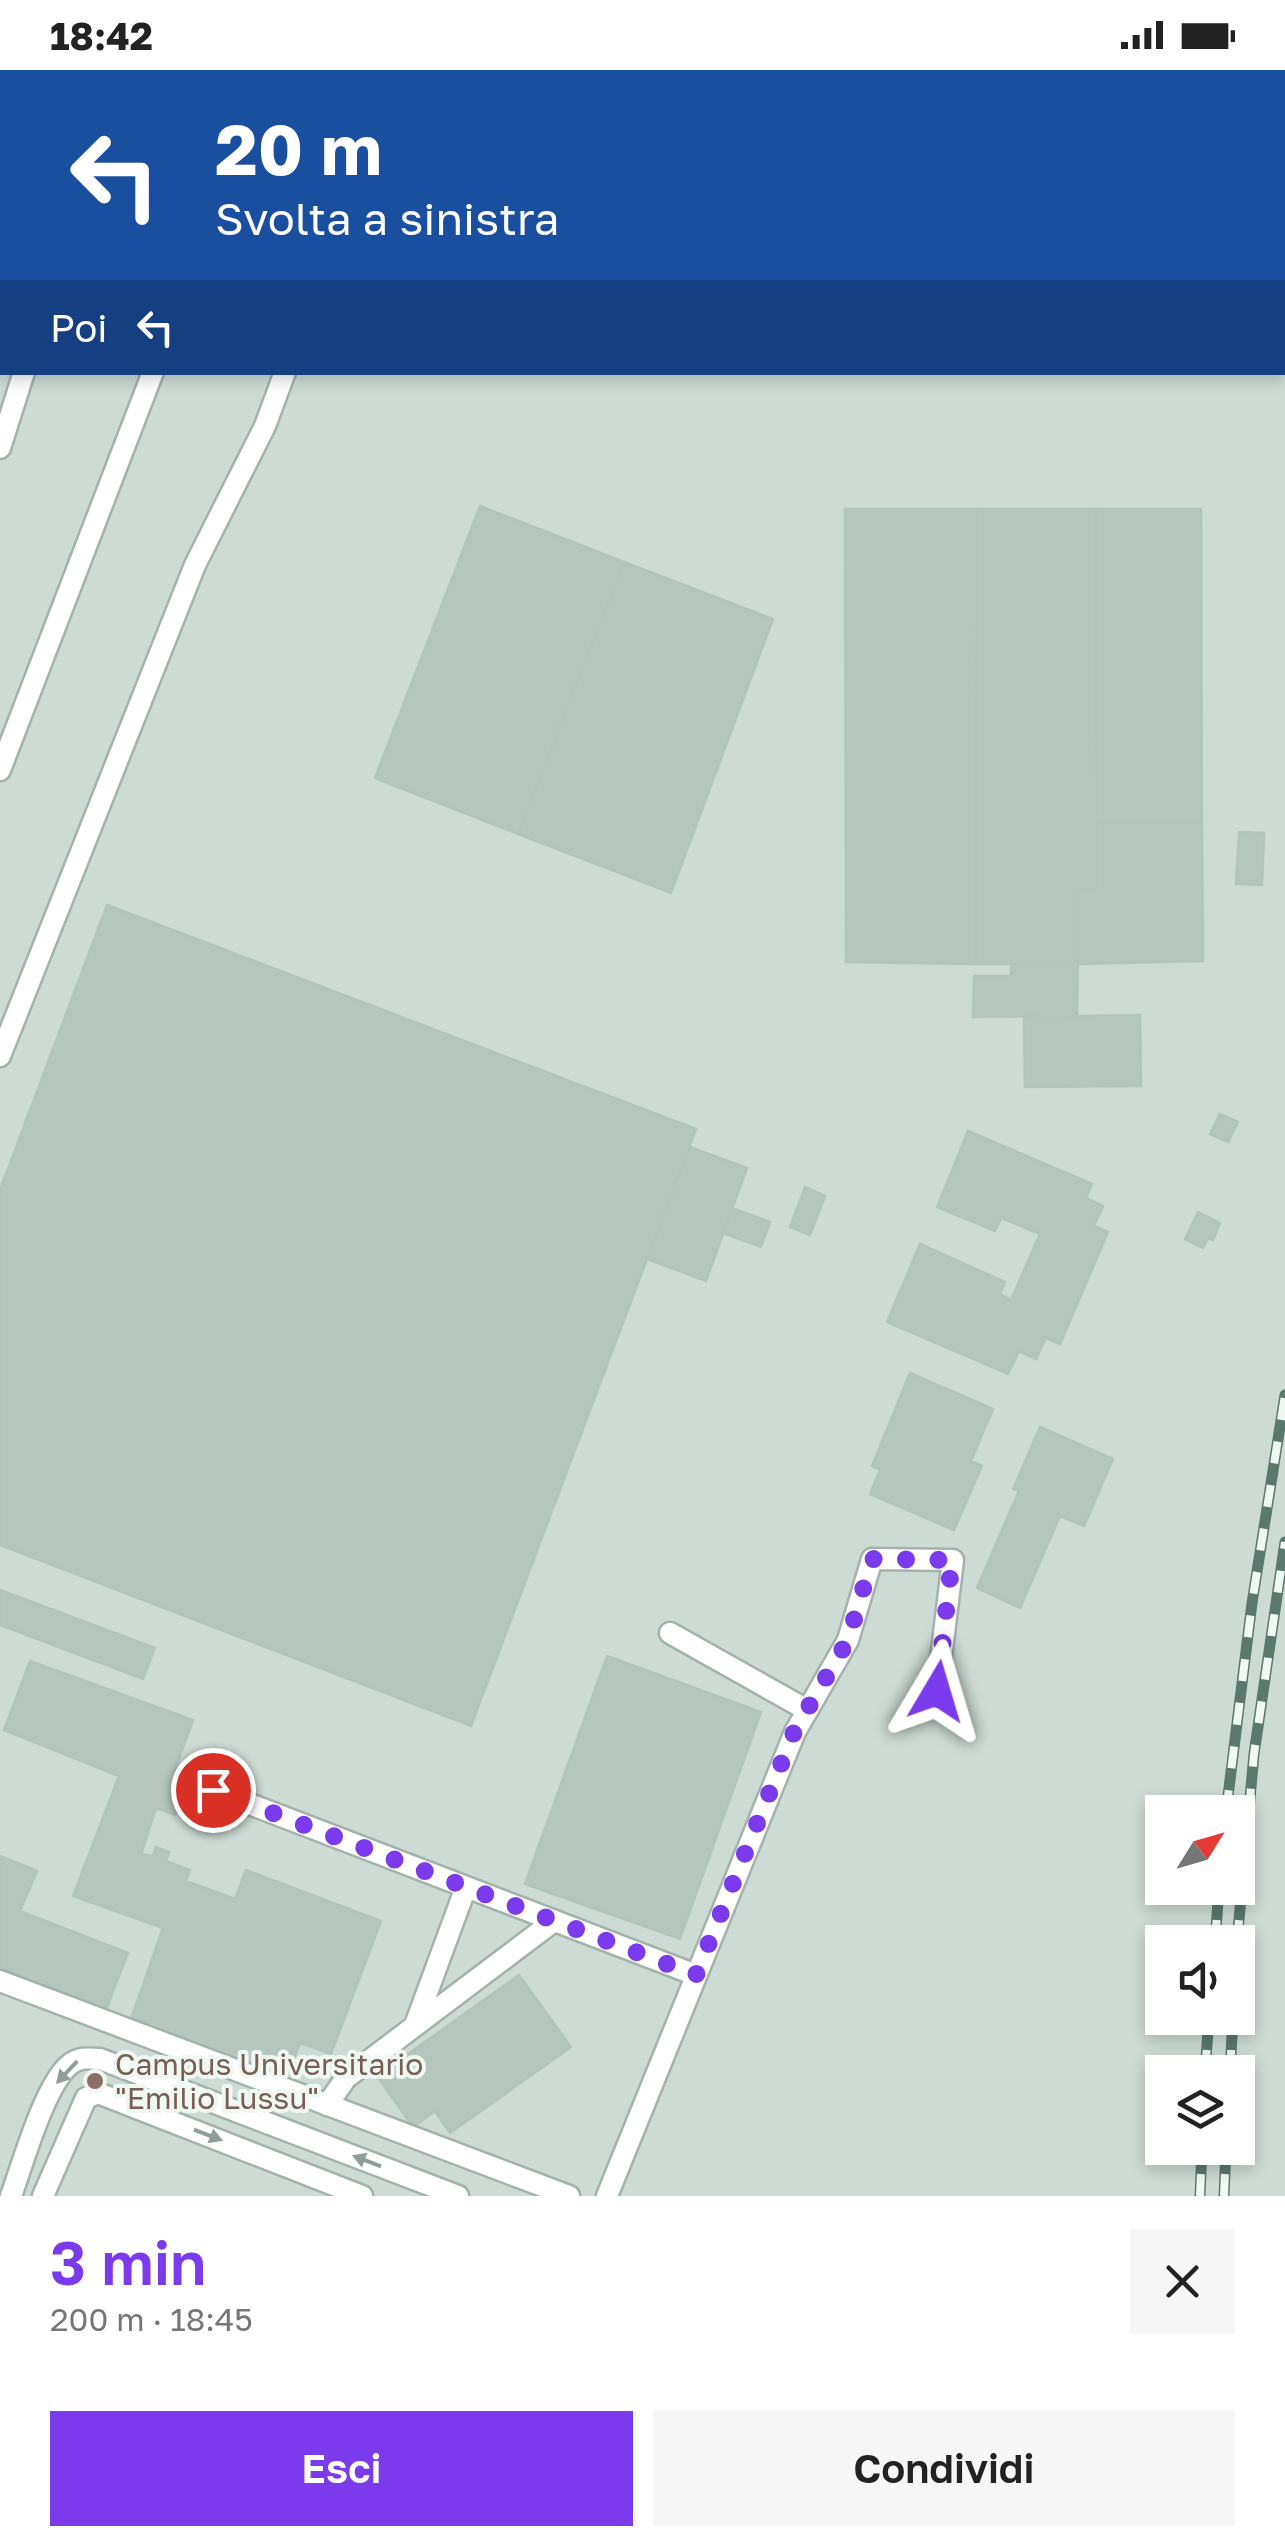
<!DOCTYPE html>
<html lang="it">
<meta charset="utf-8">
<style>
body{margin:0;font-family:"Golos Text",sans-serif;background:#f6f6f6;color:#222;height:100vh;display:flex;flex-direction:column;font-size:38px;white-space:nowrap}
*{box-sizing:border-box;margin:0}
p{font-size:32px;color:#767676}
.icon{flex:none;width:55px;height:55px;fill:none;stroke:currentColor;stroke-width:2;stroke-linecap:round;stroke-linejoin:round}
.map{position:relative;height:2126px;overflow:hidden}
.sheet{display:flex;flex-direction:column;background:#fff;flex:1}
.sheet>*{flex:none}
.banner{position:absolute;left:0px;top:0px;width:1285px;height:305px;box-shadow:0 5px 15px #0003;background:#1a4fa0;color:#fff;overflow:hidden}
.needle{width:65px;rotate:53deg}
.fabs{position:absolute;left:1145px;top:1725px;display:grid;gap:20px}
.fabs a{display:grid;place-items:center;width:110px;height:110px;border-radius:0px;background:#fff;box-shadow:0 5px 15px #0003;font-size:50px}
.pin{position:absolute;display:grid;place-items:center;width:85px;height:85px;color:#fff;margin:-42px;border:5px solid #fff;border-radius:50%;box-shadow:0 2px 10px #0007}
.me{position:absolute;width:110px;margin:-55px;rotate:7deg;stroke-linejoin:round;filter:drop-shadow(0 0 8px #0008)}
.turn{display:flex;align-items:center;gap:35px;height:210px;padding:0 50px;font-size:45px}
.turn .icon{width:130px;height:130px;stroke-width:2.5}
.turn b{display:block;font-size:70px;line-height:85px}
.then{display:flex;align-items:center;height:95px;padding:0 50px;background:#0003;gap:20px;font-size:38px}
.round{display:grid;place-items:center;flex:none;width:105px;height:105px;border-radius:0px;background:#f6f6f6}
.headline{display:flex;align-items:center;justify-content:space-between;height:170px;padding:0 50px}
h1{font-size:60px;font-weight:600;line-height:75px;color:#7c3aed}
.button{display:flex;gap:20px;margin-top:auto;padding:20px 50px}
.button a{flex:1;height:115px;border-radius:0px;background:#7c3aed;color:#fff;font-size:40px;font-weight:600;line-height:115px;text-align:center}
.button a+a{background:#f6f6f6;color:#222}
.status{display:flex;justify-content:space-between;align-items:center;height:70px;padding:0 50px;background:#fff;direction:ltr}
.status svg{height:28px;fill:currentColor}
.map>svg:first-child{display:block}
.built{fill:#cddbd4;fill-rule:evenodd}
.building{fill:#b4c6be;stroke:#b1c5bb;stroke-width:2.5}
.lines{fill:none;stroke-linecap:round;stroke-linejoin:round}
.lane-casing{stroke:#a2b3ac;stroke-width:25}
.lane{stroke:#fff;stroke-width:20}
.rail-casing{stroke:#59786e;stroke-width:11}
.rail{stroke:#f0f8f3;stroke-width:8;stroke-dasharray:22;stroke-linecap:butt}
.oneway{fill:#8f9e98}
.route{stroke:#7c3aed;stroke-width:18;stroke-dasharray:0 32.4}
.education-dot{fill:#8d6e63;stroke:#f0f8f3;stroke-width:4}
.labels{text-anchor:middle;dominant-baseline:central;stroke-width:8;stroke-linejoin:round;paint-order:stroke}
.education-label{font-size:30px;fill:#785e54;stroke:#f0f8f3;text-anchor:start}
</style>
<div class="status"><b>18:42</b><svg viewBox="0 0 49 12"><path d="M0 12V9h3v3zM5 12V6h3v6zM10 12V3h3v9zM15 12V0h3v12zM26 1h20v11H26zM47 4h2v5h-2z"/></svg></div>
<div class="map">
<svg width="1285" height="2126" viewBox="0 0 1285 2126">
<rect width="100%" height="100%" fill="#dfebe5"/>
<!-- built -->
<path class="built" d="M0,0H1285V2126H0ZM2,2H1282V302H2ZM1162,1742H1238V1818H1162ZM1162,1872H1238V1948H1162ZM1162,2002H1238V2078H1162Z"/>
<!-- building -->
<path class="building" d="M480,436L624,492L518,764L375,708Z
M845,439H977L976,894L846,892Z
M977,439H1096L1097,819H1078V894H976Z
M1096,439H1201L1202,753H1097Z
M624,492L773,549L671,823L518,764Z
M1097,753H1202L1203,891L1078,894V819H1097Z
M1239,762L1264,763L1262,815L1236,814Z
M107,835L696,1059L471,1656L0,1475V1120Z
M1011,894H1078L1077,946L973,947L974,906H1011Z
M1140,945L1141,1016L1025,1017L1024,947Z
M1220,1044L1238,1052L1228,1072L1210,1064Z
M968,1061L1092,1114L1086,1128L1103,1136L1094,1156L1108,1162L1060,1274L1046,1268L1036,1289L1019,1281L1008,1304L887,1252L920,1174L1005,1212L1000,1224L1011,1230L1040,1164L1001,1148L995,1161L937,1137Z
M690,1077L747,1098L706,1211L647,1189Z
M805,1117L825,1126L810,1165L790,1157Z
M732,1138L770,1152L761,1177L723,1163Z
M1198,1142L1220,1153L1213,1170L1208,1168L1203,1178L1185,1169Z
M910,1303L993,1339L971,1391L982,1396L954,1460L870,1424L880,1400L872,1396Z
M1040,1357L1113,1389L1084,1456L1060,1446L1020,1538L977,1518L1019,1421L1013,1419Z
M0,1520L155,1578L143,1609L0,1555Z
M607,1586L761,1642L680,1869L525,1814Z
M30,1591L193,1650L169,1716L183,1721L175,1745L156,1738L141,1784L153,1786L156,1777L169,1782L166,1791L190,1800L186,1811L235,1829L246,1800L381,1851L331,1984L300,1973L287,2008L131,1949L163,1858L73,1826L119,1706L4,1660Z
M0,1786L37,1801L20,1841L128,1883L106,1940L0,1899Z
M519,1905L571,1977L450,2063L435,2041L413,2057L377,2006Z"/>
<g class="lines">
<!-- lane casing -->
<g class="lane-casing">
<path id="lane" d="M128,2L129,0
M272,2L273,0
M400,2L401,0
M0,378L24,302
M0,700L153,302
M0,986L195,495L265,356L285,302
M670,1563L807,1640
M213,1720L696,1905
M0,1911L569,2126
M415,1955L466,1817
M327,2035L346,2008L554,1851
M11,2126C23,2093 44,2017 69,1995C79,1987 88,1988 100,1989L458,2126
M43,2126L86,2028L98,2023L362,2126
M607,2126L795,1662L848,1570L872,1489L953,1490L937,1621"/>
</g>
<!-- lane -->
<use href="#lane" class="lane"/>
<!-- rail casing -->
<g class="rail-casing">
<path id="rail" d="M1226,1742L1252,1533L1285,1325
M1215,1872L1219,1818
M1237,1872L1254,1684L1285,1472
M1205,2002L1209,1948
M1230,2002L1233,1948
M1200,2126L1202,2078
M1224,2126L1226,2078"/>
</g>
<!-- rail -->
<use href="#rail" class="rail"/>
</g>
<!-- one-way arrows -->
<defs><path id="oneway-solid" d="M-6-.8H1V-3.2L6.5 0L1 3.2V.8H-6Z" transform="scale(2.5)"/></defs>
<g class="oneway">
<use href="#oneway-solid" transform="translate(67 2002) rotate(133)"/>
<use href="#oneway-solid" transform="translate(208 2065) rotate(21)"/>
<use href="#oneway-solid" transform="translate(367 2091) rotate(-159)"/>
</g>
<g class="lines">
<!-- route -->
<path class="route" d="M213,1720L696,1905L794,1662L848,1570L872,1489L952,1490L937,1621"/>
</g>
<!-- markers -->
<circle class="education-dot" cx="95" cy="2011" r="10"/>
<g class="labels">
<!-- education labels -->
<g class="education-label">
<text x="115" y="1994">Campus Universitario<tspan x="115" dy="34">"Emilio Lussu"</tspan></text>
</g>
</g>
</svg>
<div class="fabs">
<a><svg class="needle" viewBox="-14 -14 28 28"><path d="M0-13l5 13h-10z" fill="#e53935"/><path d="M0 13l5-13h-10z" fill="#767676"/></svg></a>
<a><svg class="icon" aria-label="sound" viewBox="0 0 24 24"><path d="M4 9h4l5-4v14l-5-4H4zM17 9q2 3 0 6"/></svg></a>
<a><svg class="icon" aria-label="layers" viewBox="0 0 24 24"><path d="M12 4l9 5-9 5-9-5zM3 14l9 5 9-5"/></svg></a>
</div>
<div class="pin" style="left:213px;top:1720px;background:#d93025"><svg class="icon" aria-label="arrive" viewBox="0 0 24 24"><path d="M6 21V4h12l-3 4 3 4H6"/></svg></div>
<svg class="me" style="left:937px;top:1621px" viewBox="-20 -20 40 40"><path d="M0-17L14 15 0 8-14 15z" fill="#7c3aed" stroke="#fff" stroke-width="4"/></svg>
<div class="banner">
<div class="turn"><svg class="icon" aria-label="left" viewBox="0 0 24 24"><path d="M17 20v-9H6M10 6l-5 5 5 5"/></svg><div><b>20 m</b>Svolta a sinistra</div></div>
<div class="then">Poi<svg class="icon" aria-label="left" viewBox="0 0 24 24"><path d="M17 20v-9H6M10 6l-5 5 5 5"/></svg></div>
</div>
</div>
<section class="sheet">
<div class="headline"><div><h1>3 min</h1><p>200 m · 18:45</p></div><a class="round"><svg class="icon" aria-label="close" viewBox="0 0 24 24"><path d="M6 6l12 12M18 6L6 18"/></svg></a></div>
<div class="button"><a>Esci</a><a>Condividi</a></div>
</section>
